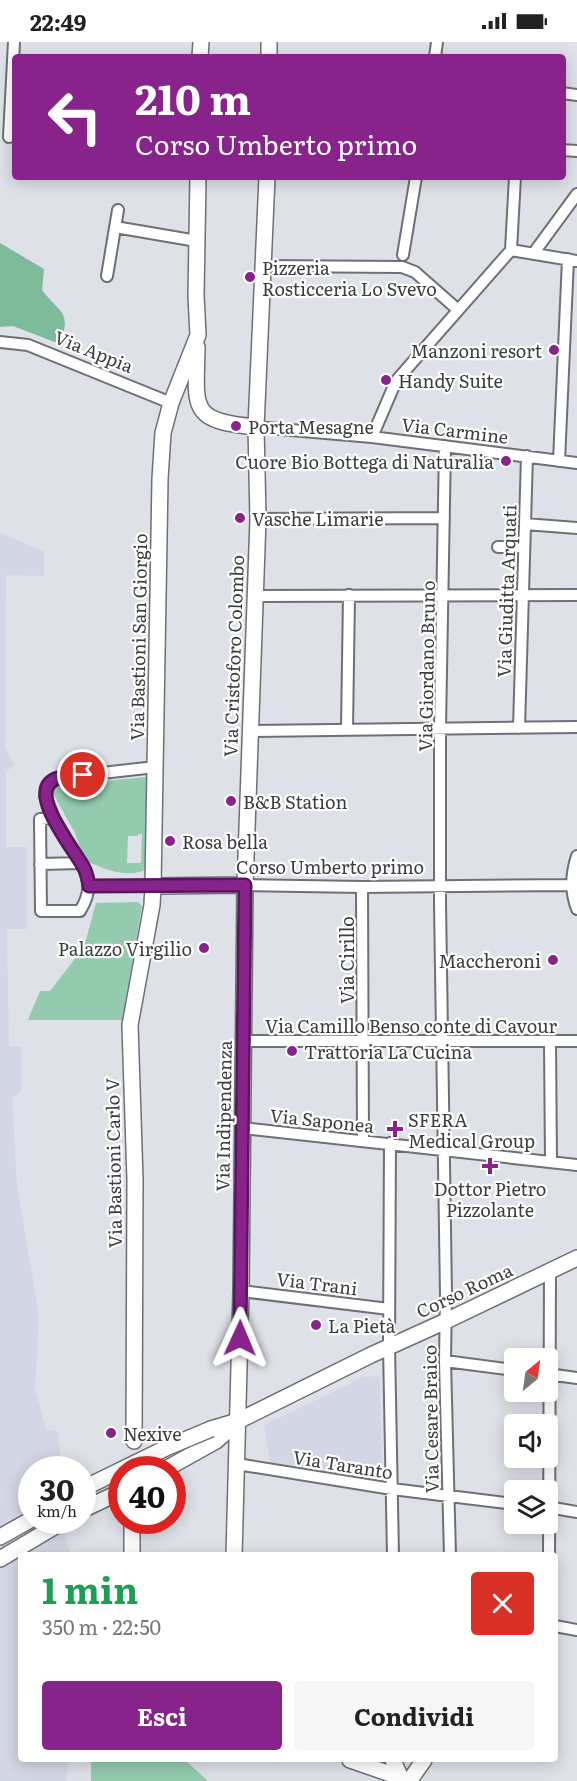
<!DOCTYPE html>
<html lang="it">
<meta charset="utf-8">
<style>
body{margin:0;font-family:Literata,serif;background:#f6f6f6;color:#222;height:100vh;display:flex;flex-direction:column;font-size:22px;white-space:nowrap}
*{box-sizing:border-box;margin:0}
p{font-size:20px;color:#767676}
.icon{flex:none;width:33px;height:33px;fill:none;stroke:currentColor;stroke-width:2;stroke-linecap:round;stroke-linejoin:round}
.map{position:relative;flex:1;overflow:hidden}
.sheet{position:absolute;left:18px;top:1510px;width:540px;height:210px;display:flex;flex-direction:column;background:#fff;border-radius:6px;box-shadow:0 3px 15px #0003}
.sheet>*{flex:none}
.hud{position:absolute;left:12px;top:12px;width:554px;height:126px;border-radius:6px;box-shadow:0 3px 15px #0003;background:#87238b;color:#fff;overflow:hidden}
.needle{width:39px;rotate:29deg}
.buttons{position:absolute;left:504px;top:1306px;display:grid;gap:12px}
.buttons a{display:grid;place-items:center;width:54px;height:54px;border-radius:6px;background:#fff;box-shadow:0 3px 15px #0003;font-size:30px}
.speed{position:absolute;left:18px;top:1414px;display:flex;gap:12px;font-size:30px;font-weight:700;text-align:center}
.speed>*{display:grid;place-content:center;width:78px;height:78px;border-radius:50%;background:#fff;box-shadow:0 3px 15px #0003;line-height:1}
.speed small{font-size:15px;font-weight:400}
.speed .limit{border:9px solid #d22;background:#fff;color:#111}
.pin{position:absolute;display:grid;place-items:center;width:51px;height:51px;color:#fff;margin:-26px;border:3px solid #fff;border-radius:50%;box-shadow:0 2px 6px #0007}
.me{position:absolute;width:66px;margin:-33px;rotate:1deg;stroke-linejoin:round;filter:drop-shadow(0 0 4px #0008)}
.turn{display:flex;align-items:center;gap:21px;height:126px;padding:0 24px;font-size:27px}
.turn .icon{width:78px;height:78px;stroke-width:2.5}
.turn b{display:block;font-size:42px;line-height:51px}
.round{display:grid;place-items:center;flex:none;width:63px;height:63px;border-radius:6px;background:#f6f6f6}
.head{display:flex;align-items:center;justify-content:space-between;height:102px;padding:0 24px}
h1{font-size:36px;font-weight:700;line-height:45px;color:#1e9e55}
.primary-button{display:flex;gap:12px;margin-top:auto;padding:12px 24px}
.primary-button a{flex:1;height:69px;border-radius:6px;background:#87238b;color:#fff;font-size:24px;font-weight:700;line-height:69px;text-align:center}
.primary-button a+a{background:#f6f6f6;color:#222}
.status{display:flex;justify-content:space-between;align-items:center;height:42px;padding:0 30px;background:#fff;direction:ltr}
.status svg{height:16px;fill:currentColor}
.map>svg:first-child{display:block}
.built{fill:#d3d6e4}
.green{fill:#94caad;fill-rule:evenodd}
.forest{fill:#7dbb9b}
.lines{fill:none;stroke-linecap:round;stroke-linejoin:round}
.street-casing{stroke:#6e7076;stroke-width:14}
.secondary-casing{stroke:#6e7076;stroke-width:18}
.street{stroke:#fff;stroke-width:10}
.secondary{stroke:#fff;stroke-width:15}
.secondary-bridge-casing{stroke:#6e7076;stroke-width:18;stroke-linecap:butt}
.secondary-bridge{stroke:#fff;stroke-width:15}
.route-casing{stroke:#58175a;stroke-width:15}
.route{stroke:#87238b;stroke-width:10}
.poi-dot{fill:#87238b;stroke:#fff;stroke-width:2}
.labels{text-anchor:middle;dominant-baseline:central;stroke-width:4.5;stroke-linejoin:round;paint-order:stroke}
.poi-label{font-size:18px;fill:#3c3d3f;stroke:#fff;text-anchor:start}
.street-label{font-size:18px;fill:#3c3d3f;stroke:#fff}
</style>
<div class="status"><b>22:49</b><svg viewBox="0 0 49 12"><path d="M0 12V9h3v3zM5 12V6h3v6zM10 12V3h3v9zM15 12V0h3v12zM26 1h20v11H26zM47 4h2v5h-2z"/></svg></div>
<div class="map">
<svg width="577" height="1739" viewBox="0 0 577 1739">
<rect width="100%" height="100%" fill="#dfe1e8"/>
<!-- built -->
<path class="built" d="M0,491L44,509V534L6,533L5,705L15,724L6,729V805H27V887H7L9,1004L21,1005V1049L12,1056L17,1143L39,1274L35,1347L46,1387L58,1389L61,1428H32V1479H64L65,1496L71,1513L21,1514V1718H69L66,1739H0Z
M380,1334L382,1434L270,1420L264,1383L363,1335Z"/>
<!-- green -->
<path class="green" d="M147,735L145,828C125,837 102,826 84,818L75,791L50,746L55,747L53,744ZM138,792H142L141,821H127L128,794H138Z
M96,861L138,860L142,864L122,978H28L40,949H50L84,905Z
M91,1718H185L208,1739H91Z"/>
<!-- forest -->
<path class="forest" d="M0,201L44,227L42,248C60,272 72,268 60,302L13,284L0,285Z"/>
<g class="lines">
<!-- street casing -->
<g class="street-casing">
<path id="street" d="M435,15L437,0
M562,51L577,53
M9,95L14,0
M562,108L577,109
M115,185L197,199
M511,208L515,135
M511,208L577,219
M533,212L577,152
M403,213L416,135
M264,224L402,225L415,230L457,267
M107,234L118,168
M0,300L28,303L171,361
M256,385L372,395L577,421
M372,395L396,339L511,208
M445,404L440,686V861L446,1253L445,1319L450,1514
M559,419L568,217
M258,477L444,476
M525,482L577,486
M498,505H524
M255,554L577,553
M519,686L527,414
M347,687L349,553
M250,689L577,685
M54,776C61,788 68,801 76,813C89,834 94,846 80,869H41L40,777Z
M54,776L45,754L48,743L58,736L155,725
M577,814C571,832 570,849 577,867
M40,822L82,821
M245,843L362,845L571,843
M89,844H153
M362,845L363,1099
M245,999H577
M550,1000L551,1120
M243,1086L577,1123
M390,1101L389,1304L393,1514
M241,1249L389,1267
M445,1319L514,1328
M548,1332L577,1336
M237,1422L392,1447L514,1462
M548,1465L577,1470
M549,1514L550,1229
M555,1584L577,1588"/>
</g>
<!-- secondary casing -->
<g class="secondary-casing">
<path id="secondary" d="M200,15L201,0
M269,15V0
M197,305C196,366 188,379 256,385
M153,844L245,843
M211,1387L238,1379L371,1313L446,1279L577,1216
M134,1399L135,1138L130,983L152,863L153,844L160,437L163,391L171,361L198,293L196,254L198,135
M164,1428L216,1399L236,1381
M82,1468L122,1449
M132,1479V1514
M0,1495L32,1477
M234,1514L241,1249L245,843L258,477L256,385L267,135
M0,1517L64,1479
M350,1718L411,1739
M393,1718L400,1734
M410,1738L424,1718"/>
</g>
<!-- street -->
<use href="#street" class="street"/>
<!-- secondary -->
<use href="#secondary" class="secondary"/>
<!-- secondary-bridge casing -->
<g class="secondary-bridge-casing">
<path id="secondary-bridge" d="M82,1447L168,1405L211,1387"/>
</g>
<!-- secondary-bridge -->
<use href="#secondary-bridge" class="secondary-bridge"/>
</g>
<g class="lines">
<!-- route casing -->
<g class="route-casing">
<path id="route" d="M83,733C74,734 63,733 55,737C26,751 75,808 84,826C87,831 88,838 89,844L245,843L240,1296"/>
</g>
<!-- route -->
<use href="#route" class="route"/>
</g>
<!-- markers -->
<g class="poi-dot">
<circle cx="250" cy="235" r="6"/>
<circle cx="554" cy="308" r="6"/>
<circle cx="386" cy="338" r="6"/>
<circle cx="236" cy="384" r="6"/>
<circle cx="506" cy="419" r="6"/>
<circle cx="240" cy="476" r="6"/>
<circle cx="231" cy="759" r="6"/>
<circle cx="170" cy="799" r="6"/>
<circle cx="204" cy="906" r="6"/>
<circle cx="553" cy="918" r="6"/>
<circle cx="292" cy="1009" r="6"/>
<path d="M392 1078h6v6h6v6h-6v6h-6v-6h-6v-6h6z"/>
<path d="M487 1115h6v6h6v6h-6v6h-6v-6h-6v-6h6z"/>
<circle cx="316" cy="1283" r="6"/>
<circle cx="111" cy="1391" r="6"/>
</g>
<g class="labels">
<!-- poi labels -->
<g class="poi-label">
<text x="262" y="225">Pizzeria<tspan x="262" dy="21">Rosticceria Lo Svevo</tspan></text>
<text x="542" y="308" text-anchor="end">Manzoni resort</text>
<text x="398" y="338">Handy Suite</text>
<text x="248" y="384">Porta Mesagne</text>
<text x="494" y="419" text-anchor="end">Cuore Bio Bottega di Naturalia</text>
<text x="252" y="476">Vasche Limarie</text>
<text x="243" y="759">B&amp;B Station</text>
<text x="182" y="799">Rosa bella</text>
<text x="192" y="906" text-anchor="end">Palazzo Virgilio</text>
<text x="541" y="918" text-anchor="end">Maccheroni</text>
<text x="304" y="1009">Trattoria La Cucina</text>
<text x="408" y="1077">SFERA<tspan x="408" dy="21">Medical Group</tspan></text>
<text x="490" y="1146" text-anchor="middle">Dottor Pietro<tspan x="490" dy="21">Pizzolante</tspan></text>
<text x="328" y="1283">La Pietà</text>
<text x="123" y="1391">Nexive</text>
</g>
<!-- street labels -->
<g class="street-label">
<text transform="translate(94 309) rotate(22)">Via Appia</text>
<text transform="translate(455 388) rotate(7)">Via Carmine</text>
<text transform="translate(506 549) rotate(-88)">Via Giuditta Arquati</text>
<text transform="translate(138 595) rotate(-89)">Via Bastioni San Giorgio</text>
<text transform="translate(233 614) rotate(-88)">Via Cristoforo Colombo</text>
<text transform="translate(426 624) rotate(-89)">Via Giordano Bruno</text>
<text x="330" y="824">Corso Umberto primo</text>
<text transform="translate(346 918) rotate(-90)">Via Cirillo</text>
<text x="411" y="983">Via Camillo Benso conte di Cavour</text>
<text transform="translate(223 1074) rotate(-89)">Via Indipendenza</text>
<text transform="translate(322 1078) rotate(6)">Via Saponea</text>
<text transform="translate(113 1121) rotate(-91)">Via Bastioni Carlo V</text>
<text transform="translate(317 1241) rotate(7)">Via Trani</text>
<text transform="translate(464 1248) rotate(-25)">Corso Roma</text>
<text transform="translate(430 1377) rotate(-91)">Via Cesare Braico</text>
<text transform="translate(343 1422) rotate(9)">Via Taranto</text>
</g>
</g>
</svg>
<div class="buttons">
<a><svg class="needle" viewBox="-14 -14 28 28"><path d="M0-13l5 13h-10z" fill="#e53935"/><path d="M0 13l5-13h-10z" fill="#767676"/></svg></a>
<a><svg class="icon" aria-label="sound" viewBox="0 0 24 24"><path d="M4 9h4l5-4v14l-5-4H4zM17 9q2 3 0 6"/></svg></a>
<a><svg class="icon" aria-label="layers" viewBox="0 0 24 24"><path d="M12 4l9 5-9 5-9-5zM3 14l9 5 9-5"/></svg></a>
</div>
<div class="speed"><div>30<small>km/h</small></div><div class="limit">40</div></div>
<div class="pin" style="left:83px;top:733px;background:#d93025"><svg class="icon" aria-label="arrive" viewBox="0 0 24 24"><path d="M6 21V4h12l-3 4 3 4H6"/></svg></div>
<svg class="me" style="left:240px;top:1296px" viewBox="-20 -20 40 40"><path d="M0-17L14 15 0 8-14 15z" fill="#87238b" stroke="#fff" stroke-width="4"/></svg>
<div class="hud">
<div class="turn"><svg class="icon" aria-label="left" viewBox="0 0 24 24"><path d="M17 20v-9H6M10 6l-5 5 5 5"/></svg><div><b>210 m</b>Corso Umberto primo</div></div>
</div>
<section class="sheet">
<div class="head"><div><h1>1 min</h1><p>350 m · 22:50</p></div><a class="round" style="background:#d93025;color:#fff"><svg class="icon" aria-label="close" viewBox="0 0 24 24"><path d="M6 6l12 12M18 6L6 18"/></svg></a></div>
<div class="primary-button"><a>Esci</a><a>Condividi</a></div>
</section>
</div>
